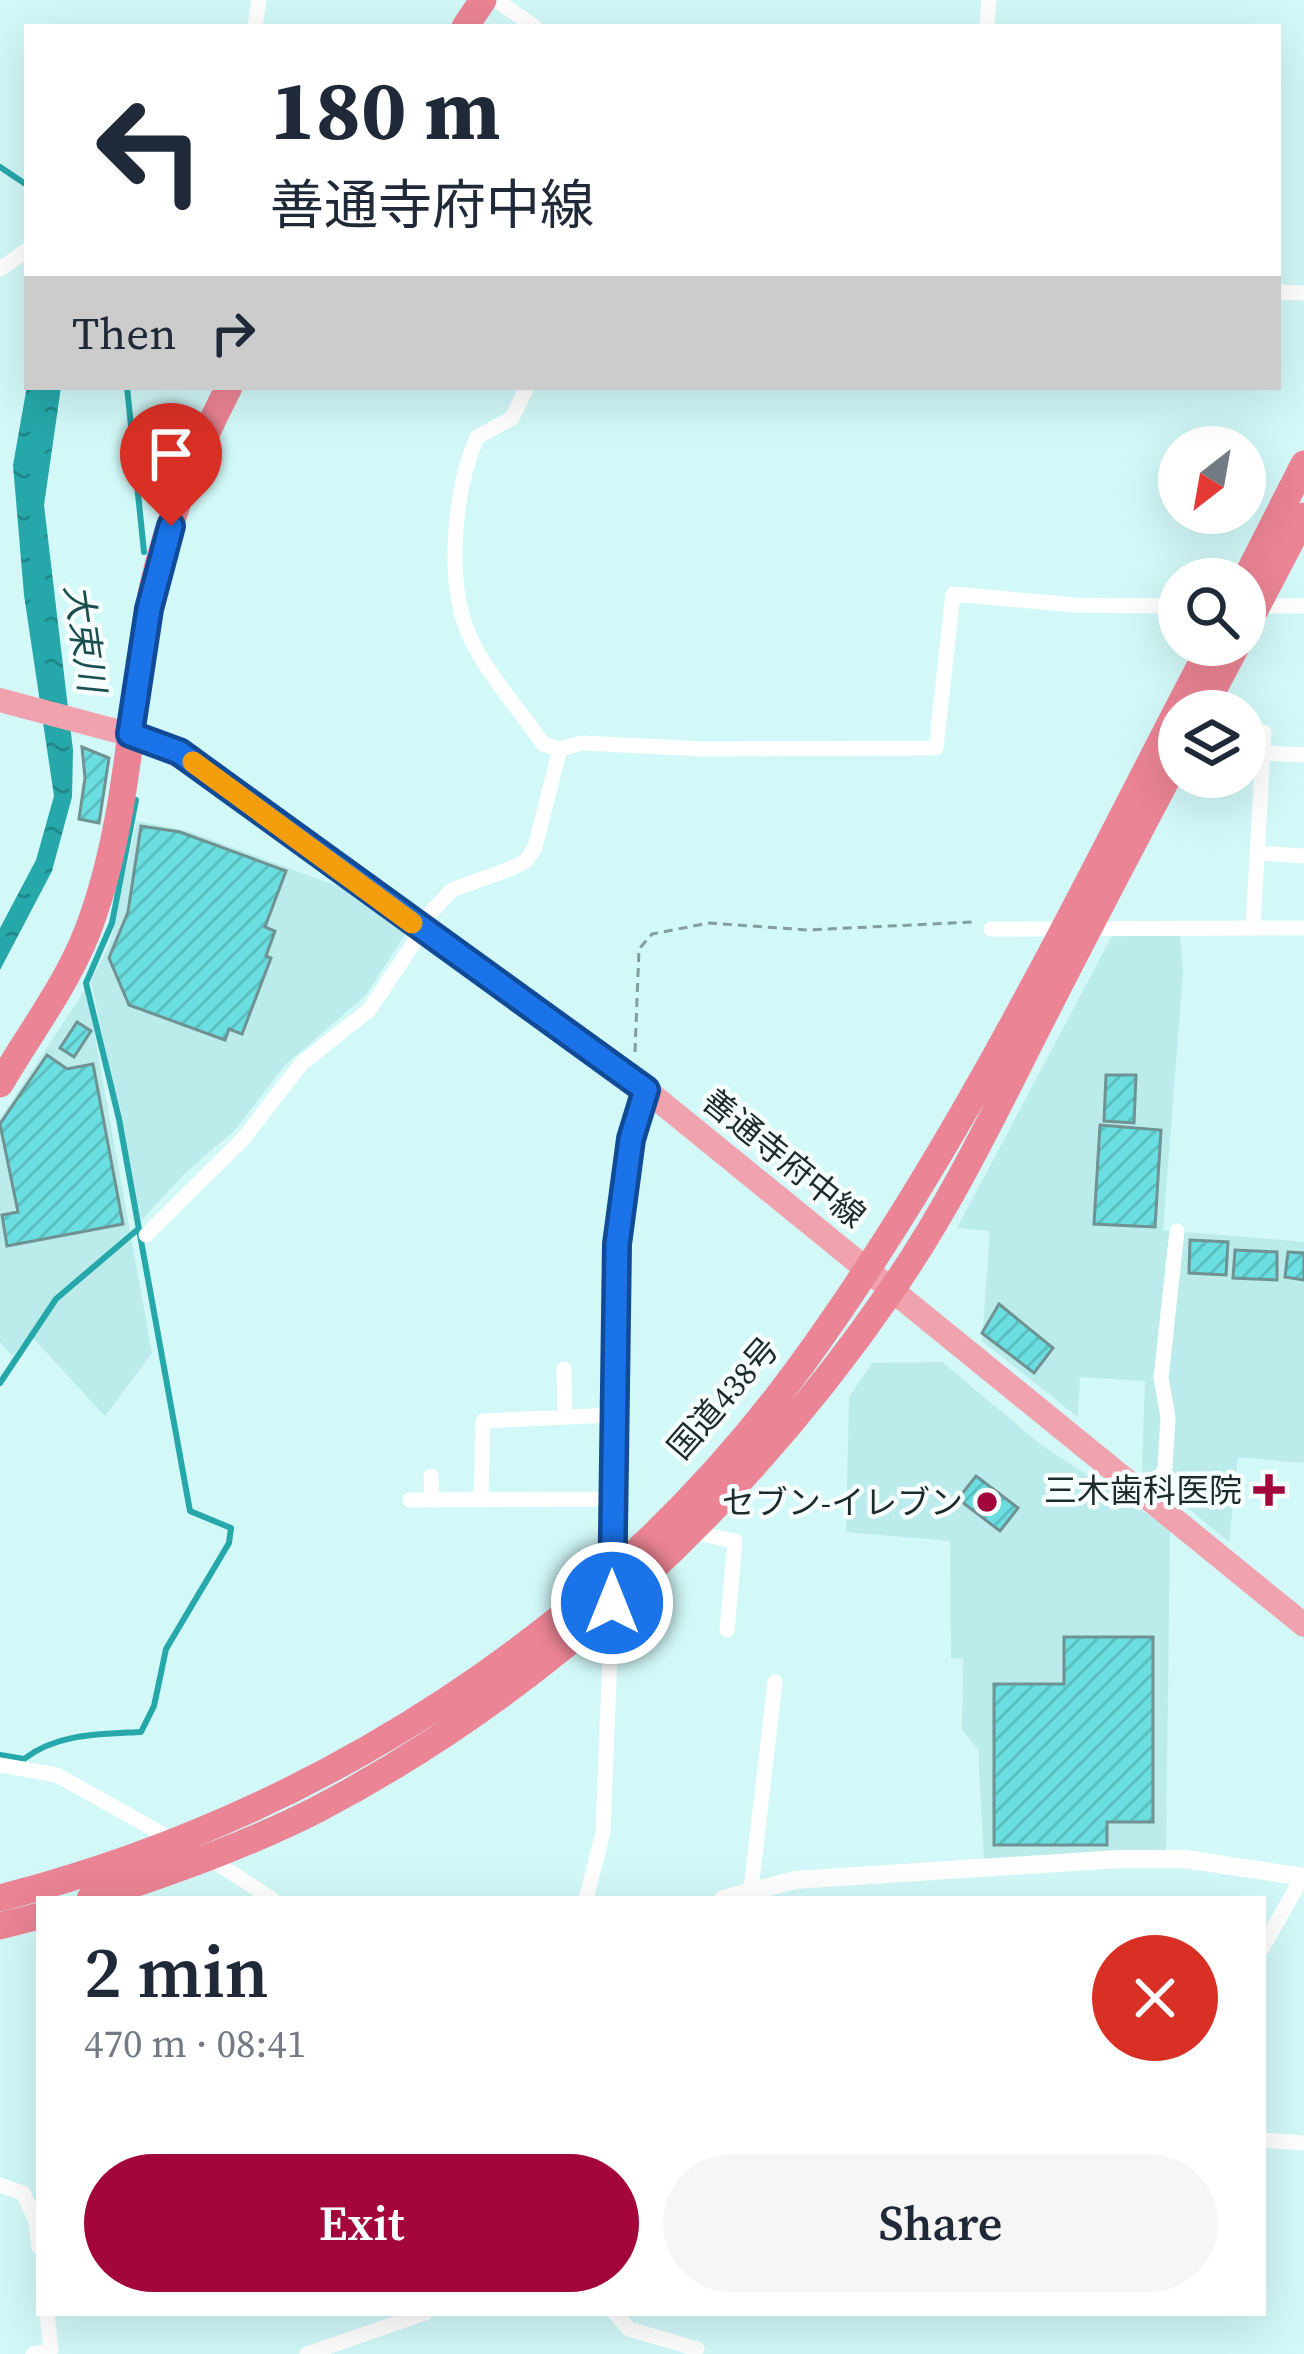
<!DOCTYPE html>
<meta charset="utf-8">
<style>
body{margin:0;font-family:"Source Serif 4","Noto Sans JP",serif;background:#f6f6f7;color:#1f2937;height:100vh;display:flex;flex-direction:column;font-size:45px;white-space:nowrap}
*{box-sizing:border-box;margin:0}
p{font-size:39px;color:#747a83}
.icon{flex:none;width:66px;height:66px;fill:none;stroke:currentColor;stroke-width:2;stroke-linecap:round;stroke-linejoin:round}
.map{position:relative;flex:1;overflow:hidden}
.panel{position:absolute;left:36px;top:1896px;width:1230px;height:420px;display:flex;flex-direction:column;background:#fff;border-radius:0px;box-shadow:0 12px 48px #0002}
.panel>*{flex:none}
.hud{position:absolute;left:24px;top:24px;width:1257px;height:366px;border-radius:0px;box-shadow:0 12px 48px #0002;background:#fff;color:#1f2937;overflow:hidden}
.needle{width:78px;rotate:211deg}
.buttons{position:absolute;left:1158px;top:426px;display:grid;gap:24px}
.buttons a{display:grid;place-items:center;width:108px;height:108px;border-radius:50%;background:#fff;box-shadow:0 12px 48px #0002;font-size:60px}
.pin{position:absolute;display:grid;place-items:center;width:102px;height:102px;color:#fff;margin:-123px -51px;border-radius:50% 50% 50% 0;rotate:-45deg;box-shadow:0 0 12px #0007}
.pin .icon{rotate:45deg}
.me{position:absolute;width:132px;margin:-66px;rotate:0deg;stroke-linejoin:round;filter:drop-shadow(0 0 9px #0008)}
.turn{display:flex;align-items:center;gap:42px;height:252px;padding:0 48px;font-size:54px}
.turn .icon{width:156px;height:156px;stroke-width:2.5}
.turn b{display:block;font-size:84px;line-height:102px}
.then{display:flex;align-items:center;height:114px;padding:0 48px;background:#0003;gap:24px;font-size:45px}
.round{display:grid;place-items:center;flex:none;width:126px;height:126px;border-radius:63px;background:#f6f6f7}
.overview{display:flex;align-items:center;justify-content:space-between;height:204px;padding:0 48px}
h1{font-size:72px;font-weight:600;line-height:90px}
.button{display:flex;gap:24px;margin-top:auto;padding:24px 48px}
.button a{flex:1;height:138px;border-radius:72px;background:#a3063b;color:#fff;font-size:48px;font-weight:600;line-height:138px;text-align:center}
.button a+a{background:#f6f6f7;color:#1f2937}
.map>svg:first-child{display:block}
.built{fill:#bcebeb}
.water{fill:url(#water-ripples)}
.lines{fill:none;stroke-linecap:round;stroke-linejoin:round}
.stream{stroke:#26a7a9;stroke-width:6}
.building{fill:url(#building-hatch);stroke:#6f9292;stroke-width:3}
.path{stroke:#829e9e;stroke-width:3;stroke-dasharray:9 6;stroke-linecap:butt}
.minor{stroke:#fff;stroke-width:15}
.tertiary{stroke:#fff;stroke-width:18}
.primary{stroke:#f0a3af;stroke-width:24}
.trunk{stroke:#eb8494;stroke-width:27}
.route-casing{stroke:#114b97;stroke-width:30}
.route{stroke:#1a73e8;stroke-width:21}
.slow{stroke:#f59e0b;stroke-width:21}
.poi-dot{fill:#a3063b;stroke:#f7fefe;stroke-width:4.5}
.labels{text-anchor:middle;dominant-baseline:central;stroke-width:9;stroke-linejoin:round;paint-order:stroke}
.street-label{font-size:33px;fill:#1d2b2b;stroke:#f7fefe}
.poi-label{font-size:33px;fill:#1d2b2b;stroke:#f7fefe;text-anchor:end}
.water-label{font-size:36px;font-style:italic;fill:#1b4e4f;stroke:#f7fefe}
</style>
<div class="map">
<svg width="1304" height="2354" viewBox="0 0 1304 2354">
<defs>
<pattern id="water-ripples" width="26" height="14" patternUnits="userSpaceOnUse" patternTransform="scale(3)"><rect width="26" height="14" fill="#26a7a9"/><path d="M2 4q2-2 4 0t4 0M15 11q2-2 4 0t4 0" fill="none" stroke="#20888a"/></pattern>
<pattern id="building-hatch" width="6" height="6" patternUnits="userSpaceOnUse" patternTransform="scale(3)"><rect width="6" height="6" fill="#6adee0"/><path d="M-1 1l2-2M0 6l6-6M5 7l2-2" fill="none" stroke="#5bbfc0"/></pattern>
</defs>
<rect width="100%" height="100%" fill="#d2f8f8"/>
<!-- built -->
<path class="built" d="M137,821L188,831L340,887L406,933L366,995L285,1065L235,1130L185,1173L141,1221L91,981L110,943Z
M1180,934L1183,972L1163,1230L1304,1242V1463L1238,1457L1229,1542L1142,1470L1145,1381L1080,1377L1078,1417L982,1341L990,1231L957,1228L1112,936Z
M86,988L152,1353L105,1416L31,1336L32,1331L12,1356L0,1342V1119Z
M942,1362L1040,1444L1170,1529L1166,1851L984,1859L978,1749L962,1730L963,1659L951,1658L950,1541L846,1532L849,1397L872,1363Z"/>
<!-- water -->
<path class="water" d="M27,386L61,387L44,505L73,750L72,797L52,871L0,970V928L36,860L54,796L24,595L13,465Z"/>
<g class="lines">
<!-- stream -->
<path class="stream" d="M0,167L27,185
M127,387L144,552
M0,1383L56,1299L137,1230
M0,1755L24,1759C57,1733 102,1734 141,1732L154,1706L166,1649L229,1543L231,1528L190,1511L119,1119L86,983L112,923L136,800"/>
</g>
<!-- building -->
<path class="building" d="M82,747L109,758L99,823L79,819L85,778Z
M141,826L180,832L286,871L265,927L275,931L266,956L271,958L242,1034L229,1029L225,1040L129,1005L109,958L128,912Z
M77,1022L91,1031L74,1057L60,1048Z
M47,1055L67,1069L93,1064L123,1224L7,1246L2,1215L18,1212L0,1124Z
M1106,1075H1136L1134,1123L1104,1121Z
M1100,1125L1161,1130L1155,1227L1094,1224Z
M1190,1240L1228,1242L1226,1275L1189,1273Z
M1235,1250L1277,1252V1280L1233,1278Z
M1288,1252L1304,1253V1280L1285,1277Z
M999,1304L1053,1348L1034,1373L982,1333Z
M976,1476L1018,1508L1000,1531L958,1499Z
M1064,1637H1153V1822H1107V1845H994V1684H1064Z"/>
<g class="lines">
<!-- path -->
<path class="path" d="M635,1052L639,949L652,934L709,923L808,930L972,922"/>
<!-- minor -->
<path class="minor" d="M496,0L535,27
M255,27L259,0
M987,27L989,0
M0,269L27,250
M1278,292L1304,293
M527,387L512,418L477,437C454,491 445,582 470,637C487,674 520,710 543,744L560,749
M1253,606H1304
M1263,753L1304,755
M1257,853L1304,856
M1253,926L1264,732
M417,927L452,890L512,868L526,861L535,847L560,749L582,743L703,749L936,748L953,594L1075,605L1179,606
M991,929L1304,928
M146,1235L243,1139L302,1063L369,1010L422,931
M564,1369L565,1417
M431,1476L432,1499
M481,1499L483,1421L614,1415
M1152,1499L1165,1467L1168,1417L1161,1378L1177,1231
M410,1500L610,1499
M691,1532L735,1541L727,1630
M614,1569C610,1489 614,1409 617,1328C620,1248 620,1166 646,1090
M0,1765L57,1775L173,1840
M209,1858L272,1899
M751,1889L775,1682
M586,1899L603,1833L612,1605
M1263,1947L1303,1876
M1263,2140L1304,2143
M0,2185L23,2193L36,2221L39,2247
M615,2313L629,2329L697,2349
M33,2354L51,2350L47,2313
M307,2354L425,2313"/>
<!-- tertiary -->
<path class="tertiary" d="M723,1899L795,1880L1119,1859H1185L1304,1877"/>
<!-- primary -->
<path class="primary" d="M0,700L158,742L301,838L646,1090L1304,1625"/>
<!-- trunk -->
<path class="trunk" d="M465,27L483,0
M1245,580L1304,464
M1245,629L1304,516
M1202,711L1237,645
M0,1084C32,1029 73,977 93,916C127,819 131,711 148,610C162,532 193,457 229,387
M0,1898C315,1817 610,1629 802,1364C965,1140 1083,889 1211,645
M90,1899C167,1873 246,1846 318,1809C547,1689 745,1503 891,1291C948,1209 992,1118 1037,1029C1083,938 1131,847 1179,756
M0,1926L39,1916"/>
</g>
<g class="lines">
<!-- route casing -->
<g class="route-casing">
<path id="route" d="M171,526L149,609L130,734L179,752L646,1090L631,1139L617,1244L612,1603"/>
</g>
<!-- route -->
<use href="#route" class="route"/>
<!-- slow -->
<path class="slow" d="M193,762L412,923"/>
</g>
<!-- markers -->
<g class="poi-dot">
<path d="M1263 1472h12v12h12v12h-12v12h-12v-12h-12v-12h12z"/>
<circle cx="987" cy="1502" r="12"/>
</g>
<g class="labels">
<!-- street labels -->
<g class="street-label">
<text transform="translate(784 1158) rotate(39)">善通寺府中線</text>
<text transform="translate(723 1398) rotate(-49)">国道438号</text>
</g>
<!-- poi labels -->
<g class="poi-label">
<text x="1242" y="1490">三木歯科医院</text>
<text x="963" y="1502">セブン-イレブン</text>
</g>
<!-- water labels -->
<g class="water-label">
<text transform="translate(85 638) rotate(82)">大束川</text>
</g>
</g>
</svg>
<div class="buttons">
<a><svg class="needle" viewBox="-14 -14 28 28"><path d="M0-13l5 13h-10z" fill="#e53935"/><path d="M0 13l5-13h-10z" fill="#747a83"/></svg></a>
<a><svg class="icon" aria-label="search" viewBox="0 0 24 24"><circle cx="10" cy="10" r="6"/><path d="M15 15l6 6"/></svg></a>
<a><svg class="icon" aria-label="layers" viewBox="0 0 24 24"><path d="M12 4l9 5-9 5-9-5zM3 14l9 5 9-5"/></svg></a>
</div>
<div class="pin" style="left:171px;top:526px;background:#d93025"><svg class="icon" aria-label="arrive" viewBox="0 0 24 24"><path d="M6 21V4h12l-3 4 3 4H6"/></svg></div>
<svg class="me" style="left:612px;top:1603px" viewBox="-20 -20 40 40"><circle r="17" fill="#1a73e8" stroke="#fff" stroke-width="3"/><path d="M0-11L8 9 0 5-8 9z" fill="#fff"/></svg>
<div class="hud">
<div class="turn"><svg class="icon" aria-label="left" viewBox="0 0 24 24"><path d="M17 20v-9H6M10 6l-5 5 5 5"/></svg><div><b>180 m</b>善通寺府中線</div></div>
<div class="then">Then<svg class="icon" aria-label="right" viewBox="0 0 24 24"><path d="M7 20v-9h11M14 6l5 5-5 5"/></svg></div>
</div>
<section class="panel">
<div class="overview"><div><h1>2 min</h1><p>470 m · 08:41</p></div><a class="round" style="background:#d93025;color:#fff"><svg class="icon" aria-label="close" viewBox="0 0 24 24"><path d="M6 6l12 12M18 6L6 18"/></svg></a></div>
<div class="button"><a>Exit</a><a>Share</a></div>
</section>
</div>
